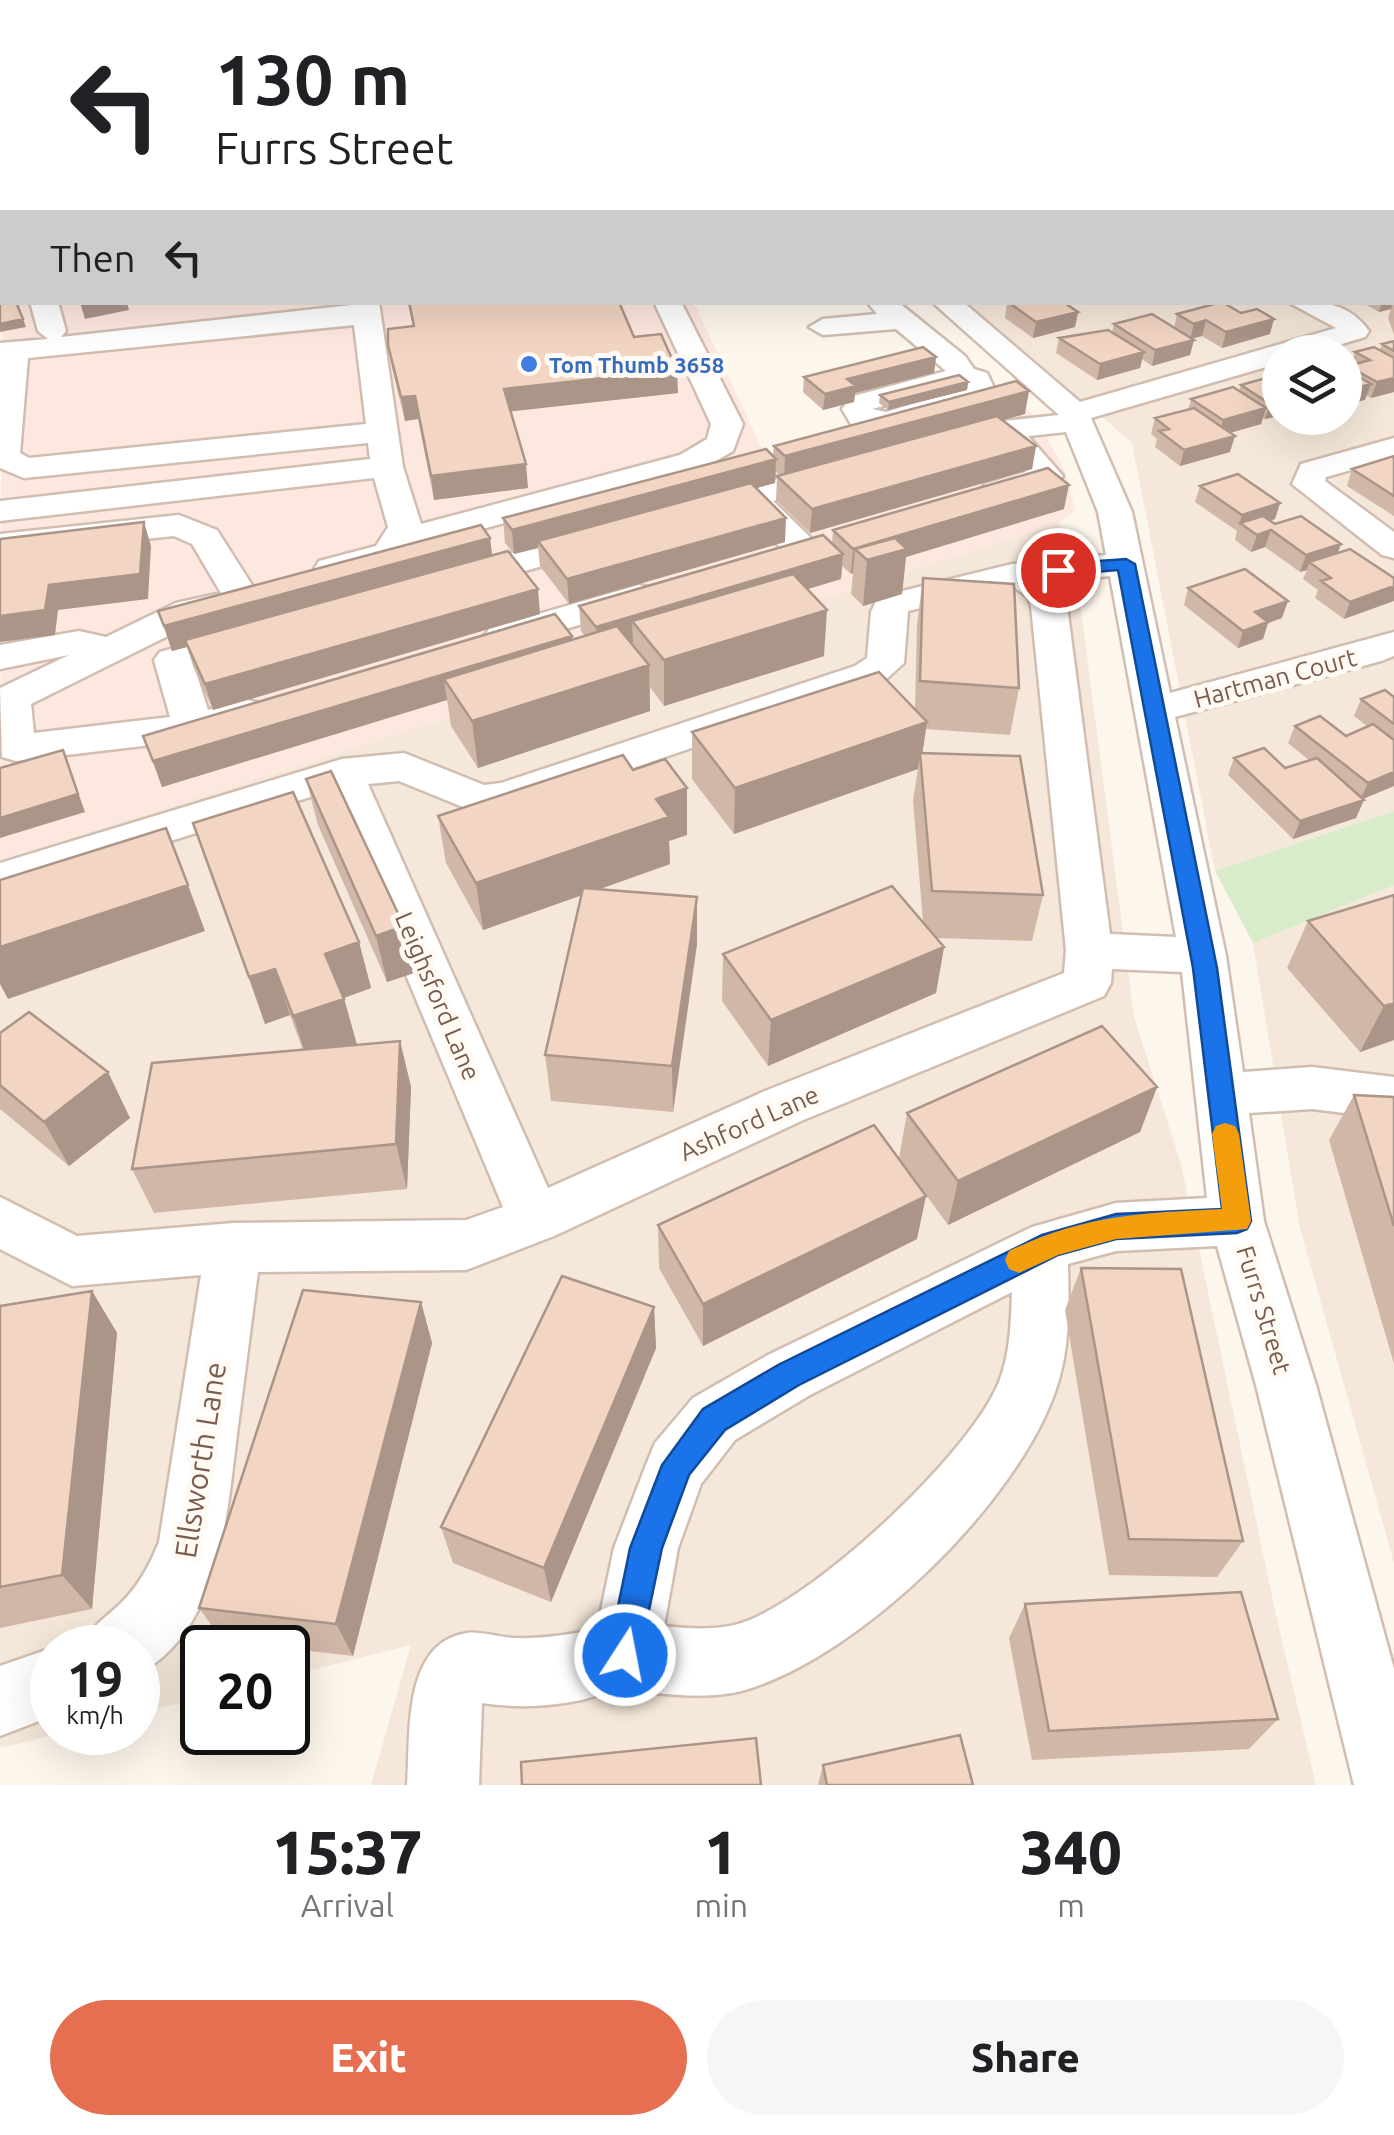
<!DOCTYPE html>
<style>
body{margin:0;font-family:Ubuntu,sans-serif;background:#f6f6f6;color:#202124;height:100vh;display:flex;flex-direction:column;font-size:38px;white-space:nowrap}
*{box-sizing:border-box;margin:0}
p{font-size:32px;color:#757577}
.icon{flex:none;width:55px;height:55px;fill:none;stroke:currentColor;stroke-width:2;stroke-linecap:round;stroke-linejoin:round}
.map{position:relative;height:1785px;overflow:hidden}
.panel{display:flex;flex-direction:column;background:#fff;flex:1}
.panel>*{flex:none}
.top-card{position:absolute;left:0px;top:0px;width:1395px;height:305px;box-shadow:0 10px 40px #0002;background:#fff;color:#202124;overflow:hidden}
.buttons{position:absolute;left:1262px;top:335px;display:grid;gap:20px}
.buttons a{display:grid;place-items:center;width:100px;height:100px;border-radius:50%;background:#fff;box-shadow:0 10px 40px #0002;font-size:50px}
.speed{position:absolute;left:30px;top:1625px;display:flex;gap:20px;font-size:50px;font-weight:700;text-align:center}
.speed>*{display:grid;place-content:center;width:130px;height:130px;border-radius:50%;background:#fff;box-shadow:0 10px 40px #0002;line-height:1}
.speed small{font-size:25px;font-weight:400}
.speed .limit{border:5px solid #111;border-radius:15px;background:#fff;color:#111}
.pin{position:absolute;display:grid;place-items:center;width:85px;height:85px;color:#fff;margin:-42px;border:5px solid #fff;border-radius:50%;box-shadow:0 2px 10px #0007}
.me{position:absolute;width:110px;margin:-55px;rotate:11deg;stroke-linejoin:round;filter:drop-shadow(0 0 8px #0008)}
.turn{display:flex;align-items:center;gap:35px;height:210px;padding:0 50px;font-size:45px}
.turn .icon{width:130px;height:130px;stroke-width:2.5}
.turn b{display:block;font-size:70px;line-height:85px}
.then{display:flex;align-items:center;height:95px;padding:0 50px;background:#0003;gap:20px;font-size:38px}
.eta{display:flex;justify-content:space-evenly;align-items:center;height:170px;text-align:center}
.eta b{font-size:60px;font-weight:800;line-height:70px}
.cta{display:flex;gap:20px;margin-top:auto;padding:20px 50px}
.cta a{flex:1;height:115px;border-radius:60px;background:#e76f51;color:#fff;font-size:40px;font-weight:800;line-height:115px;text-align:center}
.cta a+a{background:#f6f6f6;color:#202124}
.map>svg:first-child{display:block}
.residential{fill:#f5e8da;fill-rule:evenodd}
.commercial{fill:#fde8e0}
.green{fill:#d8ecc9}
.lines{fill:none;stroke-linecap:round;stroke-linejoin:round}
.minor-casing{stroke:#d1beb0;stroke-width:5}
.major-casing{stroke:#dad1cd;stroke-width:5}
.minor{fill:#fff;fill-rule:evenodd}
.major{fill:#fbd9a5;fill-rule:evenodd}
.wall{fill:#d1b7a8}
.shaded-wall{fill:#aa9588}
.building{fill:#f3d5c3;stroke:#aa9588;stroke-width:2.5}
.route{fill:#1a73e8;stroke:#114b97;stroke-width:2.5}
.slow{fill:#f59e0b}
.shop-dot{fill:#3f7fe0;stroke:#fffaf3;stroke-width:4}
.labels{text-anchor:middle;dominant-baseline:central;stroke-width:10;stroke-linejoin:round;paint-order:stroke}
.far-shop-label{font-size:22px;font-weight:bold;fill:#366cbe;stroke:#fffaf3;text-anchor:start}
.street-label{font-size:25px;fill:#7a5c4d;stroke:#fffaf3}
.near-street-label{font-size:30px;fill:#7a5c4d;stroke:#fffaf3}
</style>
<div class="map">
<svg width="1394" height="1785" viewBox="0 0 1394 1785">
<rect width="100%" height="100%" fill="#fdf6ec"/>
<!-- residential -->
<path class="residential" d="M1394,250V811L1215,871L1132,443L968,303L1392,302ZM1280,352H1345V418H1280Z
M1059,523L1081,610L1134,1017L1181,1164L1276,1615L1316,1785H371L411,1645L288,1676V1648H202V1697L138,1714V1648H52V1732L62,1733L0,1748V860Z
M1394,885V1563L1300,1228L1253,943Z"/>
<!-- commercial -->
<path class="commercial" d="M2,278V302L694,303L770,466L1020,401L1038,421L1066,473L1075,511L1059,523L0,860Z"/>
<!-- green -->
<path class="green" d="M599,0H995L997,2H594Z
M1394,811V885L1253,943L1215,871Z"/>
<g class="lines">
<!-- minor casing -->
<g class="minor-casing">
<path id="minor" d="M2,151V165L0,166V152Z
M1392,186H1394V200H1392Z
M0,194H2V211H0Z
M30,302H58L66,331L61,337L379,302L403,467L421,524L680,455L707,439L711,424L654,302H681L743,424L733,451L702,469L409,549L401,560L332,580L319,577L314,569L319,561L376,546L388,527L374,478L0,521V501L370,459L368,443L24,478L0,468V343L48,339L38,331ZM354,325L366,424L29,458L20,453L28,358Z
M867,302H898L965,356L974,369L987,373L996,392L992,398L888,430L852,426L842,409L850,397L946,371L896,329L823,335L809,327L823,319L877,314ZM964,385L965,387L886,412L872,409Z
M932,302H963L1080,402L1336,328L1288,302C1322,302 1347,301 1369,331L1365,337L1315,352H1280V363L1091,418L1132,512L1170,693L1394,632V656L1381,661L1175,717L1226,956L1243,1072L1312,1067L1394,1077V1119L1312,1109L1249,1113L1264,1221L1316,1385L1394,1669V1785H1354L1256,1385L1217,1246L1116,1251L1068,1264C1069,1307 1070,1351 1055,1392C1016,1504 860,1656 745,1690C716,1698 685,1696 655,1693C646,1692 634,1688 625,1689C610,1690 595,1697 581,1700C548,1707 515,1708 482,1703L479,1785H407C411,1737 401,1643 467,1633C480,1631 498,1637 513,1638C541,1639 569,1635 597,1629L614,1548L646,1465L655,1443L693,1398L768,1355L1032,1227L1116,1203L1207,1198L1182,972L1112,969L1111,983L1104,996L801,1121L554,1236L466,1270L258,1272C251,1324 245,1375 238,1426C227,1509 223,1629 138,1674V1648H84C96,1620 100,1623 120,1604C138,1587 150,1565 159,1542L201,1275L72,1286L0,1249V1197L77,1236L233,1223L466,1220L503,1207L329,791L0,895V863L342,759L404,753L484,785L501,783L855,666L867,658L871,612L878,597L1012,564L1106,555L1098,512L1066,432L1028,436L1063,476L1059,483L997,501L985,498L980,491L985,484L1026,472L989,429L994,422L1059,415ZM1110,576L1176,937L1110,934L1067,606L1053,582ZM1012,586L1028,597L1031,606L1066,950L1064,973L765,1091L548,1188L368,784L399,781L480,814L520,807L883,682L904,663L908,611ZM1012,1292C1011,1322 1010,1355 999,1382C970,1454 820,1593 747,1621C722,1631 691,1629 664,1626L678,1548L701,1484L735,1440L810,1395Z
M1394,438V458L1326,477L1325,481L1394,532V558L1382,555L1292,484L1301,464Z
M834,463L845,466L850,473L845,480L773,501L814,541L819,548L814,555C784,563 763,529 743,509L703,520L691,517L686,510L691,503Z
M179,515L217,530L259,596L254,604L235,605L231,611L202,619L31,704L34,733L170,717L154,660L160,652L247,628L260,631L266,639L260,647L194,666L208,710L245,699L259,703L265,712L259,721L193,740L16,761L2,757L0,688L69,655L0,669V645L79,631L106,637L176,603L221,593L192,544L174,536L0,554V534Z
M598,530L610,533L615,540L610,547L458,590L445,587L440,579L445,571Z
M639,585L652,588L657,596L652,604L503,647L490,644L484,636L490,628Z
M52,1648V1716L0,1736V1666Z"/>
</g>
<!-- major casing -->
<g class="major-casing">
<path id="major" d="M1392,231H1394V250H1392Z
M0,254H2V274H0Z"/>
</g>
<!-- minor -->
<use href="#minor" class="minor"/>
<!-- major -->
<use href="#major" class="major"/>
</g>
<!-- wall -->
<path class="wall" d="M1392,106H1394V166H1392Z
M1394,278V335L1388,318L1391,309L1379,312L1361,302H1392Z
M408,302H619L634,337L678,393L511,411L528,488L434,500L418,419L405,421L392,368L388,345L413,326Z
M1007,303L1078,312L1075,327L1033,338L1005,318Z
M1177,314L1270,334L1222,348L1202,336L1192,339L1190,355L1152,366L1142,359L1140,368L1097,380L1056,353L1059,338L1112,333L1114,324L1174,328Z
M1394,341V392L1371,398L1366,395L1365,400L1347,370L1348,366H1351L1355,352L1380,350L1382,344Z
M936,357L934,373L855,393L854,402L823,410L803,392L804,377Z
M1280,374V418H1304L1285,423L1274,417L1265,419L1263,418L1261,424L1230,433V452L1180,466L1155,447L1157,439L1151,434L1155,418L1188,410L1191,399L1239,391L1241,385Z
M968,382L967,390L888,410L879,403L880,395Z
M1025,414L1002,420L1036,446L1032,469L810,533L776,500L777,476L779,475L776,472L775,483L756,488L785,542L569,604L540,566L538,548L514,554L505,543L503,518L773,456L774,446Z
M1394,456V516L1347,486L1352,469Z
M1200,486L1280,503L1275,519L1270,521L1275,524L1394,578L1344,619L1315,598L1318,590L1303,579L1307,570L1300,572L1265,547L1251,552L1235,540L1237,531L1195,502Z
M1064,509L906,557L902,594L863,606L851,594L853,573L851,574L842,566L841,579L807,589L824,656L664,706L650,687V711L478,768L451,726L447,700L162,787L143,736L572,636V640L585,636L581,631L579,606L832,543L833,530Z
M490,538L492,556L540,614L213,710L193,666L187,647L172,651L158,611Z
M923,578L1019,688L1010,735L926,729L922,753L1043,895L1032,941L937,938L944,947L936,993L768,1066L722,1001L723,954L923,922L913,800L918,769L734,834L692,779V732L915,709L917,624Z
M1188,588L1282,618L1268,623L1263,639L1238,648L1184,605Z
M1394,697V786L1363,799L1356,818L1293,839L1228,775L1234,758L1285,768L1309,760L1288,743L1295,726L1346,736L1368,727L1354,716L1361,699Z
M633,770L687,835L669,841L670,864L598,890L697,944L673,1112L551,1101L545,1055L582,895L483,930L446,863L438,816Z
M306,779L404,926L414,973L387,982L318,825Z
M193,823L359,942L371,988L344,998L357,1045L400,1041L411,1087L407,1189L154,1213L132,1169L303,1050L290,1015L265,1024Z
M1394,895V1040L1360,1052L1287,968L1308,921Z
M0,1033L130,1118L69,1166L0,1109Z
M1157,1087L1140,1132L948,1225L899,1158L907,1113Z
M1354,1095L1394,1097V1364L1329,1140Z
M658,1225L917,1239L703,1346L659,1268Z
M1081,1268L1243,1541L1217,1577L1109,1575L1065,1310Z
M92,1291L117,1333L92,1609L0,1628V1306Z
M421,1302L432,1343L353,1656L223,1641L199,1608Z
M654,1307L656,1348L551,1602L453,1563L441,1527Z
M1025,1604L1278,1719L1249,1749L1032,1760L1009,1638Z
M823,1765L973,1785H818Z"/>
<!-- shaded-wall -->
<path class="shaded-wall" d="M0,126H2V147L0,148Z
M1392,295H1394V305L1393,303L1391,309L1379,312L1382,302H1392Z
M80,302H127L129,310L85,319Z
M1078,312L1075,327L1033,338L1036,322Z
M23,319L26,327L0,332V324Z
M1274,319L1270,334L1222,348L1226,332Z
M1206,320L1202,336L1190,339L1194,324Z
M1194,340L1190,355L1152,366L1155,350Z
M1144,352L1140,368L1097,380L1100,364Z
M936,357L934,373L855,393L854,402L823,410L825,394L847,379Z
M677,370L678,393L506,412L504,389Z
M1394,378V392L1371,398L1377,382Z
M968,382L967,390L888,410L889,402Z
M1371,384L1365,400L1345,405V391Z
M1029,391L1025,414L784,480L785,456Z
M415,396L418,419L405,421L401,397Z
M1279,401L1274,417L1265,419L1270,404Z
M1266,408L1261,424L1219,436L1223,420Z
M1287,418H1304L1285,423Z
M1235,436L1230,452L1180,466L1184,450Z
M1036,446L1032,469L810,533L812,509Z
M776,459L775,483L542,547L538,541V548L514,554L512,530Z
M526,464L528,488L434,500L431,476Z
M1069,485L1064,509L906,557L902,594L863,606L867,560L855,549L853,573L851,574L853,549Z
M1280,503L1275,519L1247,528L1240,523L1237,532L1242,515Z
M786,518L785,542L569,604L567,579Z
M144,522L151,546L148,599L58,610L55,635L0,642V616L49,585Z
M1271,530L1265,547L1251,552L1257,535Z
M490,538L493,562L185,640L187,647L172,651L164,626Z
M1341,544L1335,560L1309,562L1307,570L1300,572L1306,555Z
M843,554L841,579L646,638L632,621L633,642L598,652L596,627Z
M1394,586V601L1344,619L1350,602Z
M538,589L540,614L213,710L205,684Z
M1288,601L1282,618L1268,623L1263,639L1238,648L1243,631L1255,612Z
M827,610L824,656L664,706V660Z
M572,636L574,661L444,679L447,700L162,787L153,761Z
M649,665L650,711L478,768L472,721Z
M927,722L921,763L920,753L918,769L734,834L735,788Z
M63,750L85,812L0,838V818Z
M1394,772V786L1360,800L1368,783Z
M687,788V835L669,841L670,864L483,930L476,883L656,799Z
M1364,800L1356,818L1293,839L1300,821Z
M188,885L205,931L8,999L0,984V947Z
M697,897V944L673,1112L672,1066Z
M404,926L414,973L387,982L376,936Z
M359,942L371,988L338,1000L325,954Z
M944,947L936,993L768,1066L771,1020Z
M275,969L290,1015L265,1024L249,977Z
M344,999L357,1045L308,1062L293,1016Z
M1394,1003V1040L1360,1052L1384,1006Z
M400,1041L411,1087L407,1189L396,1144Z
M108,1072L130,1118L69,1166L44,1122Z
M1157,1087L1140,1132L948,1225L958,1181Z
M926,1196L917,1239L703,1346V1304Z
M92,1291L117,1333L92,1609L62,1575Z
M421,1302L432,1343L353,1656L336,1624Z
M654,1307L656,1348L551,1602L544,1568Z"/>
<!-- building -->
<path class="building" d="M458,0H468L473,2H445Z
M511,0H613L610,2H508Z
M2,105V126H0V106Z
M0,291H2V302H16L23,319L0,324Z
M409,302H619L634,337L661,334L677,370L504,389L526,464L431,476L415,396L401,397L388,345V329L414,326Z
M1008,302H1063L1078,312L1036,322Z
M1222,302L1241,313L1257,309L1274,319L1226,332L1206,320L1194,324L1177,314Z
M1152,314L1194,340L1155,350L1114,324Z
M1108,330L1144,352L1100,364L1059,338Z
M1394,341V351L1382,344Z
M923,347L936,357L847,379L856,386L825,394L804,377Z
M1374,347L1394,358V378L1377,382L1348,366L1370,360L1355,352Z
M1345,369L1371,384L1345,391Z
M1280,374V401L1270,404L1241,385Z
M959,375L968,382L889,402L880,395Z
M1016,381L1029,391L785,456L774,446Z
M1233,387L1266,408L1223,420L1191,399Z
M1194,408L1235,436L1184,450L1159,431L1169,429L1155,418Z
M997,416L1036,446L812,509L777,476Z
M766,449L776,459L512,530L503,518Z
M1394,456V496L1352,469Z
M1048,468L1069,485L853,549L833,530Z
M1238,474L1280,503L1242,515L1200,486Z
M751,483L786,518L567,579L538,541Z
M1263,516L1275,524L1301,516L1341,544L1306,555L1271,530L1257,535L1240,523Z
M144,522L140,574L49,585L45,610L0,616V539Z
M481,525L490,538L164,626L158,611Z
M823,535L843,554L596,627L579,606Z
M895,538L907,549L867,560L855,549Z
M1350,549L1394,578V586L1350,602L1321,581L1331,578L1309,562Z
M508,551L538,589L205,684L185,640Z
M1245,569L1288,601L1255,612L1268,622L1243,631L1188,588Z
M793,574L827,610L664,660L632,621Z
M923,578L1014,584L1019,688L920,681Z
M555,614L572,636L153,761L143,736Z
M617,626L649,665L472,721L444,679Z
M879,672L927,722L735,788L692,732Z
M1385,690L1394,697V724L1361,699Z
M1320,716L1346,736L1373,724L1394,740V772L1368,783L1295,726Z
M1264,748L1285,768L1317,758L1364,800L1300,821L1234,758Z
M63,750L78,794L0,818V768Z
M920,753L1020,756L1043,895L932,891Z
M623,755L633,770L665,759L687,788L656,799L669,817L476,883L438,816Z
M331,771L404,926L376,936L306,779Z
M293,792L359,942L325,954L344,999L293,1016L275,969L249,977L193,823Z
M166,828L188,885L0,947V880Z
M892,886L944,947L771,1020L723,954Z
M583,888L697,897L672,1066L545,1055Z
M1394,895V1003L1384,1006L1308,921Z
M29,1012L108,1072L44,1122L0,1085V1033Z
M1102,1026L1157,1087L958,1181L907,1113Z
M400,1041L396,1144L132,1169L152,1063Z
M1354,1095L1394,1097V1226Z
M874,1125L926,1196L703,1304L658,1225Z
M1081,1268L1181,1269L1243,1541L1129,1539Z
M562,1276L654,1307L544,1568L441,1527Z
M303,1290L421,1302L336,1624L199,1608Z
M92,1291L62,1575L0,1587V1306Z
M1241,1592L1278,1719L1049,1731L1025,1604Z
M960,1735L973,1785H827L823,1765Z
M756,1738L761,1785H522L521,1762Z"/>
<!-- route -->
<path class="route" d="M1126,559L1135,564L1217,968L1251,1221L1247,1229L1237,1233L1116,1239L1058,1255L799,1385L725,1430L689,1475L662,1548L637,1667L625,1672L613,1667L608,1655L630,1548L662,1465L703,1409L778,1365L1042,1235L1116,1214L1222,1209L1193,968L1118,570L1058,575L1049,570L1058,564Z"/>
<!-- slow -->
<path class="slow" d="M1225,1123L1235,1126L1239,1134L1251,1221L1247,1229L1116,1239L1058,1255L1019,1273L1009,1269L1005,1260L1009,1251C1084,1215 1140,1213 1222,1209L1212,1134L1216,1126Z"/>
<!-- markers -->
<circle class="shop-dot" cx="529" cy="364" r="10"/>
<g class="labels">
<!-- far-shop labels -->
<g class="far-shop-label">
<text x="549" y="364">Tom Thumb 3658</text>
</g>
<!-- street labels -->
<g class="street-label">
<text transform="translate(1275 678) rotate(-15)">Hartman Court</text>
<text transform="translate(438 996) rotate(67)">Leighsford Lane</text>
<text transform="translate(749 1123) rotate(-24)">Ashford Lane</text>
<text transform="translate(1264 1310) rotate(73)">Furrs Street</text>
</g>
<!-- near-street labels -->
<g class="near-street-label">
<text transform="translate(200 1460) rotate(-81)">Ellsworth Lane</text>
</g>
</g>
</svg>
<div class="buttons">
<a><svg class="icon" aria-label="layers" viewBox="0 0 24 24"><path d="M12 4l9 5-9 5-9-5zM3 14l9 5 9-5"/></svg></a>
</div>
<div class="speed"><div>19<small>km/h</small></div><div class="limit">20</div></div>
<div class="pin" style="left:1058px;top:570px;background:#d93025"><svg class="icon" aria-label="arrive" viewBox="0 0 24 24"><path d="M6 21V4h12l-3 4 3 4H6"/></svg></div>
<svg class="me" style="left:625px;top:1655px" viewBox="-20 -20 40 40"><circle r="17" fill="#1a73e8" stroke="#fff" stroke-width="3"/><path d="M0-11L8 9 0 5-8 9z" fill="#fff"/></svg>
<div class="top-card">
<div class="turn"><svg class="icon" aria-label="left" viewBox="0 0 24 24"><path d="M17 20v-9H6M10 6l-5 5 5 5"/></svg><div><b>130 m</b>Furrs Street</div></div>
<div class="then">Then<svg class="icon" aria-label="left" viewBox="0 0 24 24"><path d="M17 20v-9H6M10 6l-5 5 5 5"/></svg></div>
</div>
</div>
<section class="panel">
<div class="eta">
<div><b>15:37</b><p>Arrival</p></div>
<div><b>1</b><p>min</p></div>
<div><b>340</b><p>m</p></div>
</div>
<div class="cta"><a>Exit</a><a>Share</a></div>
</section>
